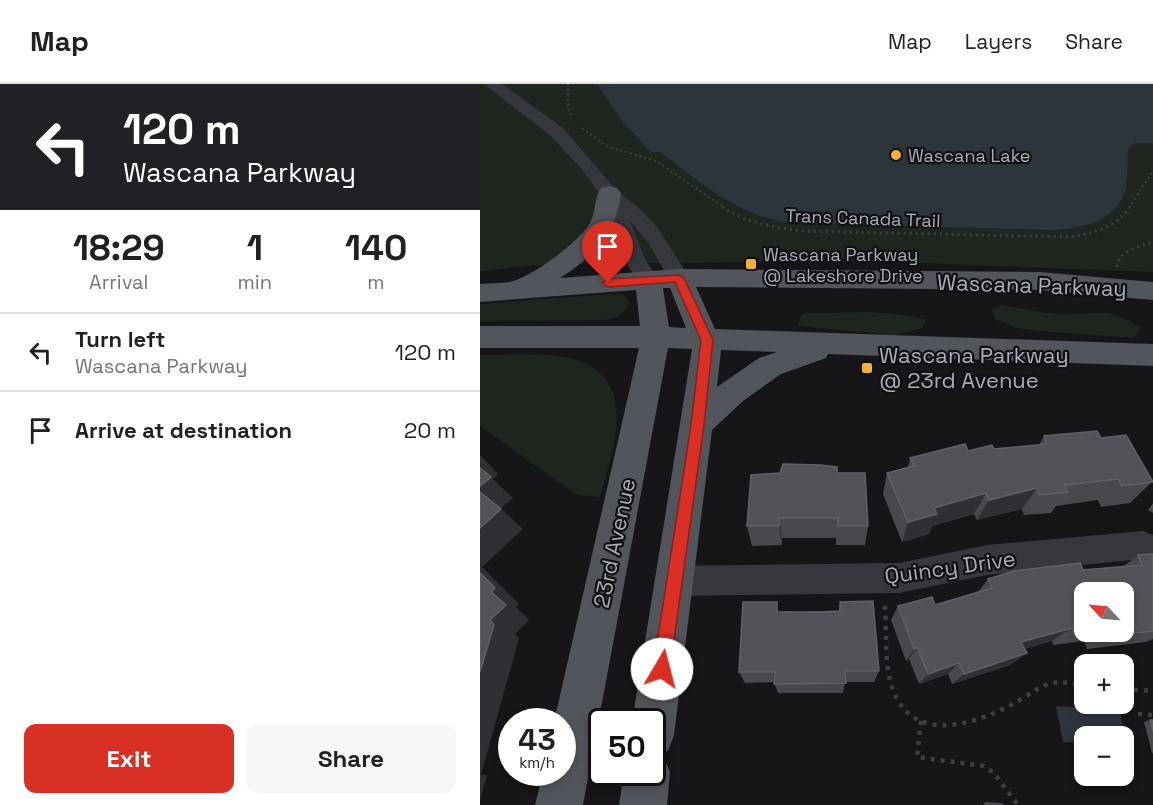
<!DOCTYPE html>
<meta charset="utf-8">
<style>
body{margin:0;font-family:"Space Grotesk",sans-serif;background:#f6f6f6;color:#202124;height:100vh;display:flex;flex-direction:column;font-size:22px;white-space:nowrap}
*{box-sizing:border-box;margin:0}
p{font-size:20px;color:#757577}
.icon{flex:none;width:33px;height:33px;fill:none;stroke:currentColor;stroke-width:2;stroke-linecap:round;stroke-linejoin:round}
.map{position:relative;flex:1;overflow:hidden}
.side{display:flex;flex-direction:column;background:#fff;width:480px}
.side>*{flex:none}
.guide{background:#202124;color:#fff;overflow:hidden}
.needle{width:39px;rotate:296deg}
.tools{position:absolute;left:594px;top:498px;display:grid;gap:12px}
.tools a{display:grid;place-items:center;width:60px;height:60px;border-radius:12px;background:#fff;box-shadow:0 3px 9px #0003;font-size:30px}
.speed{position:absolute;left:18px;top:624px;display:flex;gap:12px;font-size:30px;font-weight:700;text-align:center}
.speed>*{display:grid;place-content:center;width:78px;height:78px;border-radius:50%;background:#fff;box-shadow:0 3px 9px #0003;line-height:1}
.speed small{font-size:15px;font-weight:400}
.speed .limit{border:3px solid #111;border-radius:9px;background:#fff;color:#111}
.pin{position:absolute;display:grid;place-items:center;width:51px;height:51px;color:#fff;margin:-62px -26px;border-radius:50% 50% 50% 0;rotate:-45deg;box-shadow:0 0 6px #0007}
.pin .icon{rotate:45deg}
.me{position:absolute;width:66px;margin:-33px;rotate:8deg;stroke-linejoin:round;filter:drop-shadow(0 0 4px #0008)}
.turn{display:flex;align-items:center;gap:21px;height:126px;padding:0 24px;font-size:27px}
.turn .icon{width:78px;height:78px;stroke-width:2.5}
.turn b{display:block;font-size:42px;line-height:51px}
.eta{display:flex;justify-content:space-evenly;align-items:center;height:102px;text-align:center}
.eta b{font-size:36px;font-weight:700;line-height:42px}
.action{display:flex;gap:12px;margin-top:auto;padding:12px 24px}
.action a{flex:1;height:69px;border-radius:12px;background:#d93025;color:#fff;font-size:24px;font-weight:700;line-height:69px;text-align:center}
.action a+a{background:#f6f6f6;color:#202124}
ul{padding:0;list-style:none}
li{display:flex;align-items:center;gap:18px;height:78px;padding:0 24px;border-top:2px solid #e0e0e0}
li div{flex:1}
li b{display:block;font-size:22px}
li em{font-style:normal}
header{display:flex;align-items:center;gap:36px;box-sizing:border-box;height:84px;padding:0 30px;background:#fff;border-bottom:2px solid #e0e0e0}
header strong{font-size:28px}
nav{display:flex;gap:33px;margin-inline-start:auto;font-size:21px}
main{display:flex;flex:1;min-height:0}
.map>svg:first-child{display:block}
.green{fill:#1e261f}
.water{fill:#2c353c}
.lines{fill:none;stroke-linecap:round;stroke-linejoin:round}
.path-far2{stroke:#3d3f44;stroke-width:2;stroke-dasharray:2 3;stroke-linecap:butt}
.path-far1{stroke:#3d3f44;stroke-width:3;stroke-dasharray:2 4;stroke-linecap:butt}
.path{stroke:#3d3f44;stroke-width:4.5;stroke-dasharray:4 6;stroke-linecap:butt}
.minor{fill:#37383d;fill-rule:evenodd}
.major{fill:#53555c;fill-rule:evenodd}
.wall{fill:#47494d;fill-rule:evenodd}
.shaded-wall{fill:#2f3033}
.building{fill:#525359;stroke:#5f6168;stroke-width:1.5}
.route{fill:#d93025;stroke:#8d1f18;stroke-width:1.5}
.poi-dot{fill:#f2b134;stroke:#111113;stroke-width:2}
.labels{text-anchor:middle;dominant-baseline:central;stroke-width:4.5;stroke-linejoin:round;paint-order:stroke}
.far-poi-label{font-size:18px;fill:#a8adb8;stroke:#111113;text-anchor:start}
.far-street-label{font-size:18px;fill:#a8adb8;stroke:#111113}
.street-label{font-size:22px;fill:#a8adb8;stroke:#111113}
.poi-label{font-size:22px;fill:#a8adb8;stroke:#111113;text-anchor:start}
</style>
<header>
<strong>Map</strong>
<nav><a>Map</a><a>Layers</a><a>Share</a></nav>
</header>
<main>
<section class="side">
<div class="guide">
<div class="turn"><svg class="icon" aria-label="left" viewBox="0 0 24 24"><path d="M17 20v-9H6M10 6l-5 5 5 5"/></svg><div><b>120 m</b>Wascana Parkway</div></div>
</div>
<div class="eta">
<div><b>18:29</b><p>Arrival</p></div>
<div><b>1</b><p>min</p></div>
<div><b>140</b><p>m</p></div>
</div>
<ul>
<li><svg class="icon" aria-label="left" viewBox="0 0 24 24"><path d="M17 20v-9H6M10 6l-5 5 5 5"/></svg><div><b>Turn left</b><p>Wascana Parkway</p></div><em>120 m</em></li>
<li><svg class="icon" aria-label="arrive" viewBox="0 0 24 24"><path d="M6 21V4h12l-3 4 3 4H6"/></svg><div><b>Arrive at destination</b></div><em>20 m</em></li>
</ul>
<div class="action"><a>Exit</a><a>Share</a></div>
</section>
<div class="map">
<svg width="673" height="721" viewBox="0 0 673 721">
<rect width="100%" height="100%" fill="#161618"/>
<!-- green -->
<path class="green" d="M0,0H673V188L390,177L69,180L0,187Z
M130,210L144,211L149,218C145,231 138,233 125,236L0,237V220Z
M522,221C540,224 559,229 578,230C615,232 627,220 660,244L654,254L558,247L537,244L515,235L511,225Z
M391,228L426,231L446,236L443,244L416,251L319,242L320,232L325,229Z
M0,271C59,271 145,258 136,345C134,368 126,391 120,413L97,411L0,342Z"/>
<!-- water -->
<path class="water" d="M117,0H673V59H655L648,65C647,78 648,91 646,103C639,136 604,144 576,146L308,139C253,129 223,100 180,68H171L142,37Z
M576,622L639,625L648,662L644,661V652H604V659L583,658Z"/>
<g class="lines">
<!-- path-far2 -->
<path class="path-far2" d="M88,0V23L92,34
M102,44L126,62L176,77L245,124
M649,124L673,87"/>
<!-- path-far1 -->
<path class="path-far1" d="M242,123C266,139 293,143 321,147L592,153C615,149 636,143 650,123
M637,183C640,164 658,164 673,158"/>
<!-- path -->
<path class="path" d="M405,522C407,550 403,587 416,613C438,658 494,640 529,622C560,606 567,590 604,603
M644,605L673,607
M658,630L673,631
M441,637L437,673L504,682L514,689L538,721"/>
<!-- minor -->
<path class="minor" d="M4,0H22L83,44L136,106L160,125L177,143L210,194L207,199L199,201L191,199L169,160L150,137L165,175L179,196L176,201L168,203L160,201L144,175L120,110L103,87L71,52Z
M663,447L673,451V480L661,475L507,491L419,509L194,512L183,508L178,497L183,486L194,482L419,479L507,461Z"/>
<!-- major -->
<path class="major" d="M129,102L137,104L141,109C137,148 112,174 80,194L199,185L560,188L673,198V216L560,206L216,203L235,245L673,260V282L348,270L346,274L301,290L263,317L232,346L194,651L188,667L179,670L183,672L190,688L187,721H139L144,688H172V638H152L212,265L188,264L103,721H55L63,688H82V638H74L159,264H0V242H160L156,206L0,218V200C10,199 23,200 33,197C54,191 98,159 110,139C116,128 114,114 121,104ZM183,204H190L206,244L189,243ZM241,266L297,268L279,274L237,303Z"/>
</g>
<!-- wall -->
<path class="wall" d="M564,352L621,354L673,397L650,419L621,423L618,416L576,422L571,429L544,431L542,425L497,436L494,430L452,442L449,450L422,458L403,410L407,389L428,383L430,374L488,367L559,361Z
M357,389L388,442L385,461H356V454H302V461L272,462L267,442Z
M673,419V429L668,426Z
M673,470V555L666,558L607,565L604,557L573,561L572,557L544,565L547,569L530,581L472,600L468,590L439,600L429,575L426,577L411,536L418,522L455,521L498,508L508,495L644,482L658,471ZM604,508L644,548H604Z
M360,518L399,587L394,598H365L363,609H298L294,598L265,599L259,588L299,528L359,527Z
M670,636H673V669H672L664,638Z
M505,718L522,719L524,721H503Z"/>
<!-- shaded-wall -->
<path class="shaded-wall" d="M0,371L18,390L13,395L33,414L19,426L0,409Z
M557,404L542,425L497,436L509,416Z
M506,409L494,430L452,442L449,450L422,458L428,438L454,424Z
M21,425L43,445L2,483L39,520L36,523L49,536L35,550L39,554L1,691H7L0,716V588L10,536L11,508L0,489V444Z
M299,434L302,454V461L299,442Z
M592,544L572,557L525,571L541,558Z
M437,563L429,575L426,577L434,565Z
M547,569L530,581L472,600L484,590Z
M479,579L468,590L439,600L448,590Z"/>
<!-- building -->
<path class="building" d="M617,347L621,354L646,351L673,398L642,402L638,395L585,401L588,408L559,411L557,404L509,416L506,409L454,424L457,430L428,438L407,389L434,382L430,374L485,360L488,367L512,361L514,365L567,360L564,352Z
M303,380L341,381L357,383V389H385L388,442H358V434H299V442H267L271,391L300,389Z
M0,384L11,393L0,402Z
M0,408L21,425L0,444Z
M673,470V547L630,552L628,548H644V508H604V547L594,548L592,544L541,558L547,569L484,590L479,579L448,590L437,563L434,565L418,522L452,513L455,521L512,504L508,495L534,487L600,479L603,486L662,481L658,471Z
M0,489L15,504L11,508L26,521L10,536L14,541L0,588Z
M393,517L399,587H365L366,599L294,600L295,588H259L263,518H297V528H341L360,527V518Z
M670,636H673V647Z"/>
<!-- route -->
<path class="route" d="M199,191L204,194L233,256L224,341L190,585L188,591L182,593L175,591L173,585L211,341L221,256L195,198L128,203L122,199L128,195Z"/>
<!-- markers -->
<g class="poi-dot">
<circle cx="416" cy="71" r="6"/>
<rect x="265" y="174" width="12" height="12" rx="3"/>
<rect x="381" y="278" width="12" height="12" rx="3"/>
</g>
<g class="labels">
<!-- far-poi labels -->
<g class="far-poi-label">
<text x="428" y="71">Wascana Lake</text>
<text x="283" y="170">Wascana Parkway<tspan x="283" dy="21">@ Lakeshore Drive</tspan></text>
</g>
<!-- far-street labels -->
<g class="far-street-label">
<text transform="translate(383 134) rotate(2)">Trans Canada Trail</text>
</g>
<!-- street labels -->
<g class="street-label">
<text transform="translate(552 201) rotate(2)">Wascana Parkway</text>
<text transform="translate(134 459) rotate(-78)">23rd Avenue</text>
<text transform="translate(470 483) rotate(-8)">Quincy Drive</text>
</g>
<!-- poi labels -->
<g class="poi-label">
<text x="399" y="271">Wascana Parkway<tspan x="399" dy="25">@ 23rd Avenue</tspan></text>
</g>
</g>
</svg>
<div class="tools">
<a><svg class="needle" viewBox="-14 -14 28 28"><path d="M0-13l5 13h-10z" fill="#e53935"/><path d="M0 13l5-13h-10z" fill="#757577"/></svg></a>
<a>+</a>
<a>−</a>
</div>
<div class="speed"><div>43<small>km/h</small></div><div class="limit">50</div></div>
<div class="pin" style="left:128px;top:199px;background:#d93025"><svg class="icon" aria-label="arrive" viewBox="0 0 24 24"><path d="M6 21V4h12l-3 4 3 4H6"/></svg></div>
<svg class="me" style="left:182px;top:585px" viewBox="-20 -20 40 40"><circle r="19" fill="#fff"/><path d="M0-13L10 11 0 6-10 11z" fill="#d93025"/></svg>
</div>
</main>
